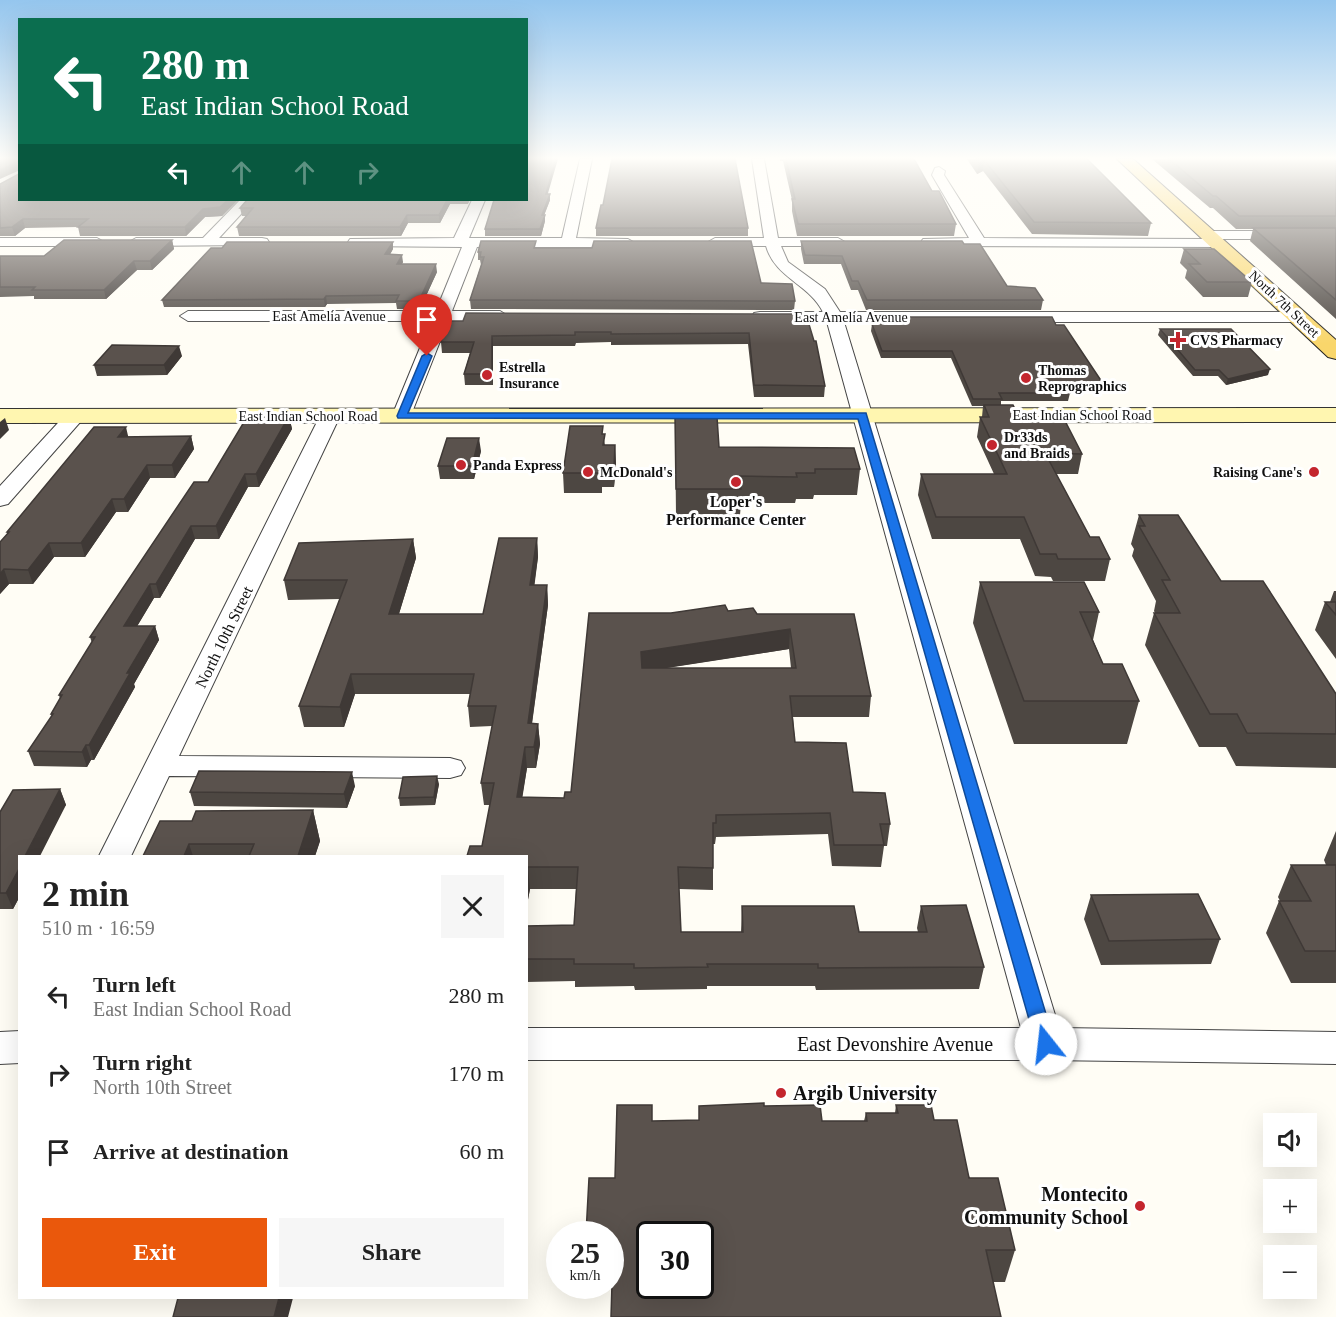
<!DOCTYPE html>
<meta charset="utf-8">
<style>
body{margin:0;font-family:"Times New Roman",serif;background:#f6f6f6;color:#222;height:100vh;display:flex;flex-direction:column;font-size:22px;white-space:nowrap}
*{box-sizing:border-box;margin:0}
p{font-size:20px;color:#767676}
.icon{flex:none;width:33px;height:33px;fill:none;stroke:currentColor;stroke-width:2;stroke-linecap:round;stroke-linejoin:round}
.map{position:relative;flex:1;overflow:hidden}
.details{position:absolute;left:18px;top:855px;width:510px;height:444px;display:flex;flex-direction:column;background:#fff;border-radius:0px;box-shadow:0 6px 24px #0002}
.details>*{flex:none}
.guide{position:absolute;left:18px;top:18px;width:510px;height:183px;border-radius:0px;box-shadow:0 6px 24px #0002;background:#0b6e4f;color:#fff;overflow:hidden}
.buttons{position:absolute;left:1263px;top:1113px;display:grid;gap:12px}
.buttons a{display:grid;place-items:center;width:54px;height:54px;border-radius:0px;background:#fff;box-shadow:0 6px 24px #0002;font-size:30px}
.speed{position:absolute;left:546px;top:1221px;display:flex;gap:12px;font-size:30px;font-weight:700;text-align:center}
.speed>*{display:grid;place-content:center;width:78px;height:78px;border-radius:50%;background:#fff;box-shadow:0 6px 24px #0002;line-height:1}
.speed small{font-size:15px;font-weight:400}
.speed .limit{border:3px solid #111;border-radius:9px;background:#fff;color:#111}
.pin{position:absolute;display:grid;place-items:center;width:51px;height:51px;color:#fff;margin:-62px -26px;border-radius:50% 50% 50% 0;rotate:-45deg;box-shadow:0 0 6px #0007}
.pin .icon{rotate:45deg}
.me{position:absolute;width:66px;margin:-33px;rotate:344deg;stroke-linejoin:round;filter:drop-shadow(0 0 4px #0008)}
.turn{display:flex;align-items:center;gap:21px;height:126px;padding:0 24px;font-size:27px}
.turn .icon{width:78px;height:78px;stroke-width:2.5}
.turn b{display:block;font-size:42px;line-height:51px}
.lanes{display:flex;align-items:center;height:57px;padding:0 24px;background:#0003;justify-content:center;gap:30px;direction:ltr}
.lanes .off{opacity:.35}
.round{display:grid;place-items:center;flex:none;width:63px;height:63px;border-radius:0px;background:#f6f6f6}
.overview{display:flex;align-items:center;justify-content:space-between;height:102px;padding:0 24px}
h1{font-size:36px;font-weight:700;line-height:45px}
.primary-button{display:flex;gap:12px;margin-top:auto;padding:12px 24px}
.primary-button a{flex:1;height:69px;border-radius:0px;background:#ea580c;color:#fff;font-size:24px;font-weight:700;line-height:69px;text-align:center}
.primary-button a+a{background:#f6f6f6;color:#222}
ul{padding:0;list-style:none}
li{display:flex;align-items:center;gap:18px;height:78px;padding:0 24px}
li div{flex:1}
li b{display:block;font-size:22px}
li em{font-style:normal}
.map>svg:first-child{display:block}
.lines{fill:none;stroke-linecap:round;stroke-linejoin:round}
.street-casing{stroke:#444;stroke-width:2}
.secondary-casing{stroke:#333;stroke-width:2}
.primary-casing{stroke:#222;stroke-width:2}
.street{fill:#fff;fill-rule:evenodd}
.secondary{fill:#fff6b0;fill-rule:evenodd}
.primary{fill:#f9d66b;fill-rule:evenodd}
.wall{fill:#4d4742;fill-rule:evenodd}
.shaded-wall{fill:#3f3936}
.building{fill:#5a524d;stroke:#3f3936;stroke-width:1.5;fill-rule:evenodd}
.route{fill:#1a73e8;stroke:#114b97;stroke-width:1.5}
.poi-dot{fill:#c4262e;stroke:#fff;stroke-width:2}
.labels{text-anchor:middle;dominant-baseline:central;stroke-width:6;stroke-linejoin:round;paint-order:stroke}
.far-street-label{font-size:14px;fill:#111;stroke:#fff}
.far-poi-label{font-size:14px;font-weight:bold;fill:#111;stroke:#fff;text-anchor:start}
.poi-label{font-size:16px;font-weight:bold;fill:#111;stroke:#fff}
.street-label{font-size:16px;fill:#111;stroke:#fff}
.near-street-label{font-size:20px;fill:#111;stroke:#fff}
.near-poi-label{font-size:20px;font-weight:bold;fill:#111;stroke:#fff;text-anchor:start}
</style>
<div class="map">
<svg width="1336" height="1317" viewBox="0 0 1336 1317">
<rect width="100%" height="100%" fill="#fffdf5"/>
<g class="lines">
<!-- street casing -->
<g class="street-casing">
<path id="street" d="M580,159H592L576,238L628,239L635,243L628,247H477L452,311H500L508,316L500,321H448L409,420H395L392,416L431,321H188L180,316L188,311H436L462,247L355,246L350,245L348,242L350,239L454,238L472,200H485L469,238H562Z
M752,159H764L778,238H838L845,242L838,246H781L788,262L825,289L840,312H1299L1305,313L1307,317L1305,321L1299,322H844L1059,1028L1336,1032V1064L1045,1060H526V1028H1021L827,322H760L754,321L752,317L754,313L760,312H823C809,284 775,278 766,246H715L708,242L715,238H764Z
M939,167L945,171L944,175L984,238L1206,239L1202,235L1209,231H1336V239H1221L1225,243L1218,247L928,246L923,245L921,242L923,239L969,238L932,175L935,168Z
M240,200H254L219,238H262L267,239L269,242L267,245L136,246L129,242L136,238H203Z
M0,238H97L104,242L97,246H0Z
M75,410L82,412L85,416L82,420L8,504L0,506V486L68,412Z
M330,410L337,412L340,416L179,756L450,758L461,761L465,768L461,775L450,778L169,776L131,856H99L320,416L323,412Z
M20,1031V1063L0,1064V1032Z"/>
</g>
<!-- secondary casing -->
<g class="secondary-casing">
<path id="secondary" d="M1336,408V422L0,423V409Z"/>
</g>
<!-- primary casing -->
<g class="primary-casing">
<path id="primary" d="M1117,159H1133L1336,340V359L1328,357Z"/>
</g>
<!-- street -->
<use href="#street" class="street"/>
<!-- secondary -->
<use href="#secondary" class="secondary"/>
<!-- primary -->
<use href="#primary" class="primary"/>
</g>
<!-- wall -->
<path class="wall" d="M20,159V200H238L222,216L205,217L186,236H80L78,227L25,228L15,236H0V184L19,174Z
M780,159H914L932,191L956,224L954,236H797L792,211V200L783,161H780Z
M967,159H1087L1151,223L1148,236L1032,234L983,171L977,174Z
M1152,159H1336V319L1250,241L1253,229H1236L1213,208H1210Z
M548,194H550V200L544,215L545,221L541,236H485V229Z
M247,200H470L468,204H450L440,223H408L401,236H239L237,227L246,216H242L240,208Z
M596,228H748V236H596Z
M172,240L174,249L152,270H137L106,299H34V296L0,297V256H44Z
M801,241L964,244L1007,286L1043,300L1041,310H866L858,290H851L841,264H804L801,249Z
M536,248L761,283L795,301L794,310L471,309L470,300L481,265L480,260H478V252Z
M393,249L390,254L403,262L402,264L437,272L420,309H397L396,303L327,304L325,307H164L162,300Z
M1184,249L1252,282L1248,297H1203L1185,278L1187,270L1180,263Z
M873,317L1056,325L1104,385L1102,392H1069L1070,393L1068,401H1001V405L1019,417L1082,454L1078,474H1056L1090,537L1110,559L1105,581H1053L1051,577L1035,576L1020,539H932L918,495L921,474H994L977,437L980,417H982L983,406H972L951,358H881L871,331Z
M447,321H798L825,386L824,397H754L748,344L611,345V342L576,343L575,346H493V385H465L464,374L470,353H442L441,342Z
M1160,329L1268,375L1226,385L1218,376H1193L1158,335Z
M182,356L167,375L97,376L94,365Z
M289,416L292,429L259,487H248L219,539H195L160,598H154L137,626H155L159,640L134,684L135,687L94,760H91L87,767L34,766L28,751L52,716L51,714L60,699L59,695L92,643L90,637L208,482Z
M675,417L719,447L860,469L857,495H814L813,499H796L795,503H741L740,515H676Z
M603,434L605,445H615L616,464L614,487H602V493H564L563,473Z
M191,436L194,449L175,478H150L128,512H116L85,557H54L33,584H9L0,594L7,534V532L128,437Z
M481,451L474,479H440L438,466Z
M1139,515L1221,581L1336,694V768L1236,766L1226,747H1199L1145,645L1154,613H1155L1154,611L1156,601L1132,556L1134,549L1131,544Z
M537,538L538,557L534,585H547L548,605L532,724H538L540,744L536,768H527L522,797L564,798L571,792L671,613L728,611L757,614H854L871,696L869,717H793L795,742L890,824L887,846H884L881,867L832,866L828,834L716,837L715,844H713V890L679,889L681,932H741L742,906L859,932H918L917,928L921,906L984,967L979,989L816,990L815,986H707V989L635,990L634,986L575,987V981L526,982V926L574,925L576,889H530L526,910V856L482,846L490,805H484L481,783L492,726L470,727L468,706L470,694H355L344,727H304L299,706L340,599L288,600L284,580L413,539L416,558L399,614H483ZM789,649L791,668H665Z
M980,582L1099,612L1093,640L1103,664L1139,701L1127,744H1014L973,623Z
M1334,591H1336V659L1315,630L1325,602H1330Z
M439,784L435,805L400,806L399,798Z
M355,786L347,808L194,806L190,792Z
M60,789L66,805L20,856V896L13,909H0V812Z
M313,810L320,841L315,856H143L192,821Z
M1336,831V983H1291L1266,933L1279,901H1280L1278,897L1291,865H1326L1324,860Z
M1091,895L1220,939L1211,964L1101,965L1084,919Z
M896,1105L934,1120L1015,1250L1005,1282L610,1283V1234L615,1178L652,1121H699V1106H764L822,1121H864L866,1113H895Z"/>
<!-- shaded-wall -->
<path class="shaded-wall" d="M556,159H558L546,200V194Z
M984,160L983,171L977,174L979,163Z
M20,161V170L0,179V170Z
M550,194V200L542,221V215Z
M228,200H238L222,216L205,217L186,236L185,227L203,209Z
M447,200H450V204L440,223L439,215Z
M407,215L408,223L401,236L400,227Z
M545,215V221L541,236L540,229Z
M23,219L25,228L15,236L12,227Z
M172,240L174,249L152,270L150,261Z
M393,242V249L386,262L385,254Z
M402,255L403,262L398,272L397,264Z
M134,261L137,270L106,299L104,290Z
M436,264L437,272L420,309L419,301Z
M326,296L327,304L325,307L324,299Z
M492,336L493,346V385L492,374Z
M179,346L182,356L167,375L164,365Z
M1270,369L1268,375L1226,385L1228,379Z
M289,416L292,429L259,487L256,474Z
M5,418L9,430L0,439V422Z
M126,427L129,440L118,437Z
M191,436L194,449L175,478L172,465Z
M479,438L481,451L474,479L472,466Z
M615,445L616,464L614,487V467Z
M147,465L150,478L128,512L124,499Z
M245,474L248,487L219,539L216,526Z
M112,499L116,512L85,557L81,543Z
M191,526L195,539L160,598L156,584Z
M537,538L538,557L532,605L530,585Z
M413,539L416,558L393,633L389,614Z
M49,543L54,557L33,584L28,570Z
M4,569L9,584L0,594V574Z
M150,584L154,598L129,640L124,626Z
M547,585L548,605L529,744L528,723Z
M155,626L159,640L134,684L135,687L94,760L89,745L127,673Z
M790,629L789,649L641,672V652Z
M351,674L355,694L344,727L340,707Z
M538,724L540,744L536,768L534,747Z
M86,745L91,760L87,767L82,752Z
M525,747L527,768L519,819L517,797Z
M352,772L355,786L347,808L344,794Z
M437,776L439,784L435,805L434,797Z
M60,789L66,805L40,856H25Z
M313,810L320,841L315,856H298Z
M189,844L193,856H184Z
M20,867V896L13,909L6,893Z
M528,867L530,889L526,910V874Z
M279,1298H293L288,1317H274Z"/>
<!-- building -->
<path class="building" d="M0,159H20V161L0,170Z
M526,159H556L546,194H550L542,215H545L540,229H485L494,200H526Z
M612,159H735L748,228H596L601,205H603Z
M786,159H914L932,191H939L956,224H798L792,199H795Z
M976,159H1087L1151,223L1034,222L984,160L979,163Z
M1169,159H1336V216H1239L1216,196H1213Z
M20,161V200H228L220,207L203,209L185,227H78L88,219H23L12,227L0,228V184L19,174Z
M247,200H447L439,215H407L400,227H237L253,208H240Z
M1253,228H1336V300Z
M64,240H172L150,261H134L104,290H32L35,287H0V256H44Z
M481,241H536L534,248H592L594,241H751L761,283L792,284L795,301L470,300L484,257H480L481,252H478Z
M801,241H962L964,244H980L1007,286L1035,288L1043,300H867L858,281H852L842,256L805,255Z
M227,242H393L385,254L402,255L397,264H436L419,301H396L399,295L326,296L324,299L162,300L211,248H222Z
M1184,249H1214L1252,282H1207L1189,264H1200Z
M466,313L797,314L798,321H808L814,341H816L825,386L754,385L749,333L611,334V332H575V335L492,336V374H464L474,342H441L447,321H463Z
M873,317H1052L1056,325H1064L1104,385L1065,384L1070,393H999L1002,399H973L952,351H882L872,324H876Z
M1160,329H1231L1270,369L1228,379L1219,370H1195Z
M112,345L179,346L164,365H94Z
M984,405H1013L1019,417H1063L1082,454L1045,453L1090,537H1099L1110,559H1058L1056,554H1040L1024,517H936L921,474H1007L980,417H989Z
M289,416L256,474H245L216,526H191L156,584H150L124,626H155L127,673H130L89,745H86L82,752L28,751L53,714H51L62,695H59L95,637H90L194,482H208L247,417Z
M675,417H717L719,447L854,448L860,469H815V473H796L797,477L740,476L741,489H676Z
M570,426H603L602,434H605L603,445H615L614,467H601V473H563Z
M94,427H126L118,437L191,436L172,465H147L124,499H112L81,543H49L28,570L4,569L0,574V542L9,532H7Z
M447,438H479L472,466H438Z
M1139,515H1178L1221,581H1263L1336,694V734L1247,733L1237,714H1210L1154,613H1180L1162,580H1170L1139,526H1145Z
M499,538H537L530,585H547L528,723L538,724L534,747H525L517,797L564,798L565,792H571L589,613H671L725,605L728,611L753,608L757,614H854L871,696H790L795,742L846,743L853,792L885,793L890,824H880L884,845H834L830,813L716,815V823H713V868L678,867L681,932H743L742,906H854L859,932H927L921,906L966,905L984,967L818,968V964H707L708,967L634,968V964H574V959H526V926L574,925L578,867H528L526,874V856H467L470,846H482L494,783H481L496,706H468L474,674H351L340,707L299,706L347,580H284L299,543L413,539L389,614H483ZM790,629L796,668H642L641,652Z
M980,582H1084L1099,612H1080L1103,664H1122L1139,701H1024Z
M1325,602H1336V615Z
M199,771L352,772L344,794L190,792Z
M437,776L434,797L399,798L403,777Z
M60,789L25,856H20V867L6,893H0V812L13,790Z
M313,810L298,856H249L254,844H189L184,856H143L160,821H192L196,811Z
M1291,865H1336V951H1305L1279,901H1311Z
M1198,894L1220,939L1109,941L1091,895Z
M764,1103V1106L820,1105L822,1121H867L866,1113H898L896,1105H931L934,1120H957L969,1178H998L1015,1250H986L1001,1317H611L613,1251H610V1234H586L589,1178H615L617,1105H652V1121L699,1120V1106ZM650,1234H700V1286H650Z
M178,1298H279L274,1317H173Z"/>
<!-- sky -->
<linearGradient id="sky" x2="0" y2="1"><stop stop-color="#95c6ee"/><stop offset="0.46" stop-color="#fffefa"/><stop offset="1" stop-color="#fffefa" stop-opacity="0"/></linearGradient>
<rect width="1336" height="344" fill="url(#sky)"/>
<!-- route -->
<path class="route" d="M427,353L432,356L408,413H866L1055,1044L1052,1049L1046,1052L1039,1049L1036,1044L858,419L398,418L397,416L422,356Z"/>
<!-- markers -->
<g class="poi-dot">
<path d="M1175 331h6v6h6v6h-6v6h-6v-6h-6v-6h6z"/>
<circle cx="487" cy="375" r="6"/>
<circle cx="1026" cy="378" r="6"/>
<circle cx="992" cy="445" r="6"/>
<circle cx="461" cy="465" r="6"/>
<circle cx="588" cy="472" r="6"/>
<circle cx="1314" cy="472" r="6"/>
<circle cx="736" cy="482" r="6"/>
<circle cx="781" cy="1093" r="6"/>
<circle cx="1140" cy="1206" r="6"/>
</g>
<g class="labels">
<!-- far-street labels -->
<g class="far-street-label">
<text transform="translate(1284 304) rotate(43)">North 7th Street</text>
<text x="329" y="316">East Amelia Avenue</text>
<text x="851" y="317">East Amelia Avenue</text>
<text x="1082" y="415">East Indian School Road</text>
<text x="308" y="416">East Indian School Road</text>
</g>
<!-- far-poi labels -->
<g class="far-poi-label">
<text x="1190" y="340">CVS Pharmacy</text>
<text x="499" y="367">Estrella<tspan x="499" dy="16">Insurance</tspan></text>
<text x="1038" y="370">Thomas<tspan x="1038" dy="16">Reprographics</tspan></text>
<text x="1004" y="437">Dr33ds<tspan x="1004" dy="16">and Braids</tspan></text>
<text x="473" y="465">Panda Express</text>
<text x="600" y="472">McDonald's</text>
<text x="1302" y="472" text-anchor="end">Raising Cane's</text>
</g>
<!-- poi labels -->
<g class="poi-label">
<text x="736" y="501">Loper's<tspan x="736" dy="18">Performance Center</tspan></text>
</g>
<!-- street labels -->
<g class="street-label">
<text transform="translate(224 637) rotate(-64)">North 10th Street</text>
</g>
<!-- near-street labels -->
<g class="near-street-label">
<text x="895" y="1044">East Devonshire Avenue</text>
</g>
<!-- near-poi labels -->
<g class="near-poi-label">
<text x="793" y="1093">Argib University</text>
<text x="1128" y="1194" text-anchor="end">Montecito<tspan x="1128" dy="23">Community School</tspan></text>
</g>
</g>
</svg>
<div class="buttons">
<a><svg class="icon" aria-label="sound" viewBox="0 0 24 24"><path d="M4 9h4l5-4v14l-5-4H4zM17 9q2 3 0 6"/></svg></a>
<a>+</a>
<a>−</a>
</div>
<div class="speed"><div>25<small>km/h</small></div><div class="limit">30</div></div>
<div class="pin" style="left:427px;top:356px;background:#d93025"><svg class="icon" aria-label="arrive" viewBox="0 0 24 24"><path d="M6 21V4h12l-3 4 3 4H6"/></svg></div>
<svg class="me" style="left:1046px;top:1044px" viewBox="-20 -20 40 40"><circle r="19" fill="#fff"/><path d="M0-13L10 11 0 6-10 11z" fill="#1a73e8"/></svg>
<div class="guide">
<div class="turn"><svg class="icon" aria-label="left" viewBox="0 0 24 24"><path d="M17 20v-9H6M10 6l-5 5 5 5"/></svg><div><b>280 m</b>East Indian School Road</div></div>
<div class="lanes"><svg class="icon" aria-label="left" viewBox="0 0 24 24"><path d="M17 20v-9H6M10 6l-5 5 5 5"/></svg><svg class="icon off" aria-label="ahead" viewBox="0 0 24 24"><path d="M12 20V5M6 11l6-6 6 6"/></svg><svg class="icon off" aria-label="ahead" viewBox="0 0 24 24"><path d="M12 20V5M6 11l6-6 6 6"/></svg><svg class="icon off" aria-label="right" viewBox="0 0 24 24"><path d="M7 20v-9h11M14 6l5 5-5 5"/></svg></div>
</div>
<section class="details">
<div class="overview"><div><h1>2 min</h1><p>510 m · 16:59</p></div><a class="round"><svg class="icon" aria-label="close" viewBox="0 0 24 24"><path d="M6 6l12 12M18 6L6 18"/></svg></a></div>
<ul>
<li><svg class="icon" aria-label="left" viewBox="0 0 24 24"><path d="M17 20v-9H6M10 6l-5 5 5 5"/></svg><div><b>Turn left</b><p>East Indian School Road</p></div><em>280 m</em></li>
<li><svg class="icon" aria-label="right" viewBox="0 0 24 24"><path d="M7 20v-9h11M14 6l5 5-5 5"/></svg><div><b>Turn right</b><p>North 10th Street</p></div><em>170 m</em></li>
<li><svg class="icon" aria-label="arrive" viewBox="0 0 24 24"><path d="M6 21V4h12l-3 4 3 4H6"/></svg><div><b>Arrive at destination</b></div><em>60 m</em></li>
</ul>
<div class="primary-button"><a>Exit</a><a>Share</a></div>
</section>
</div>
